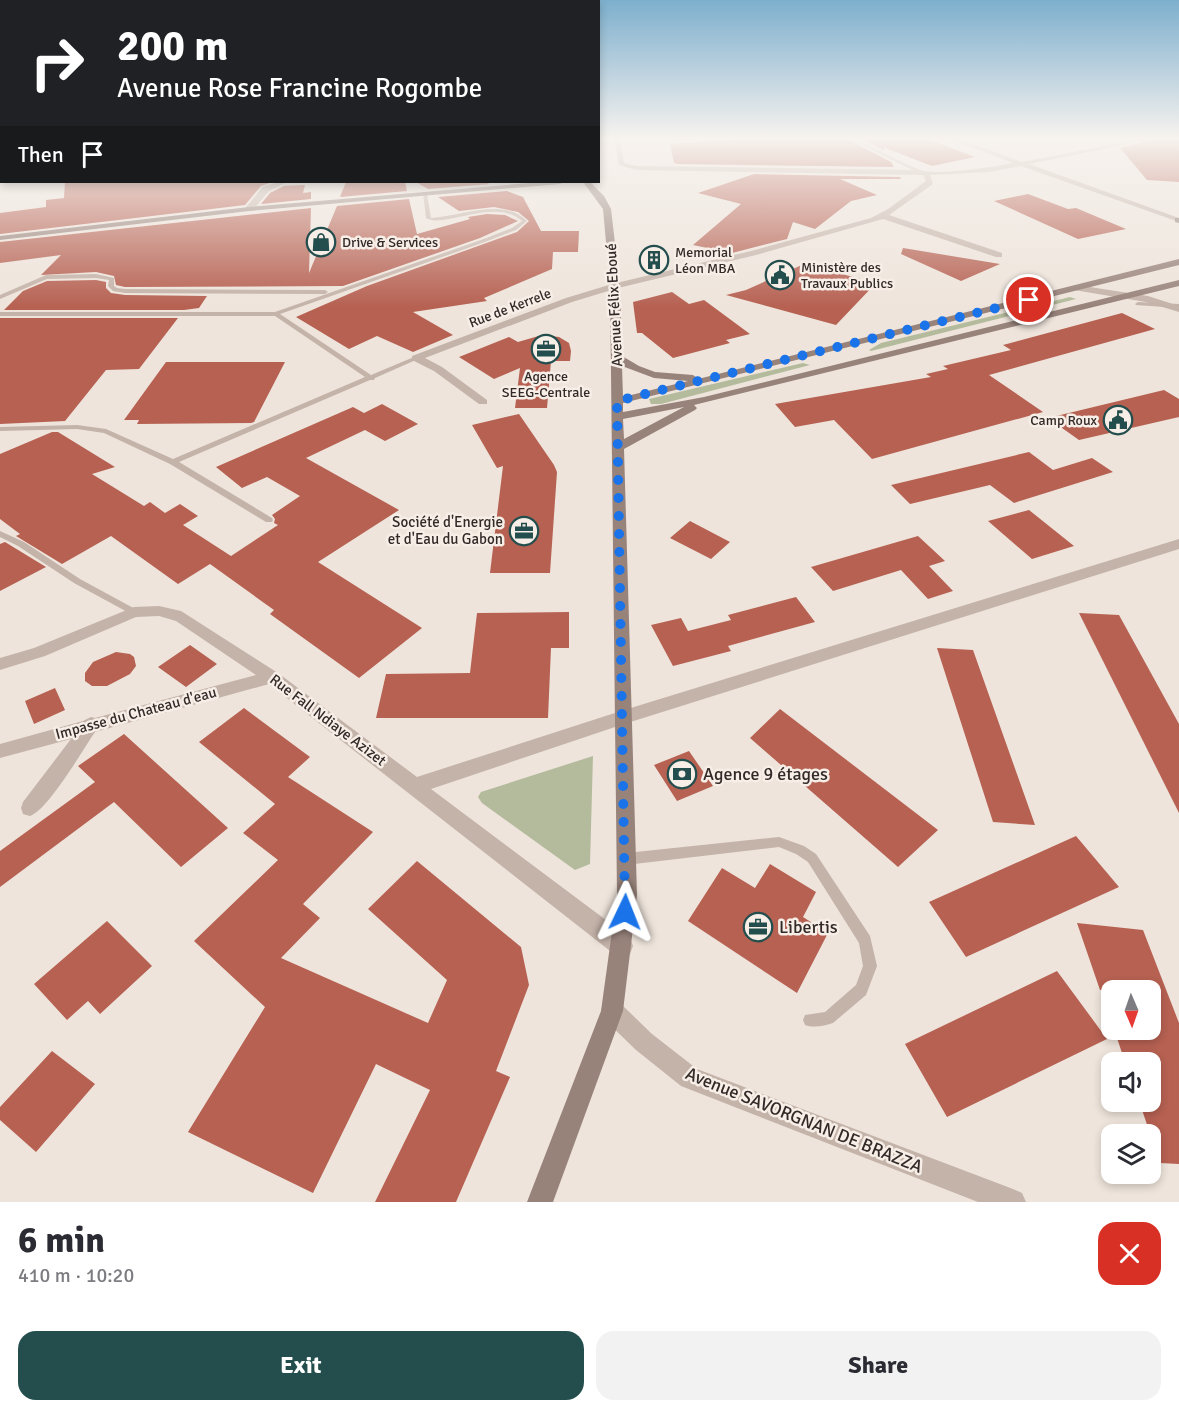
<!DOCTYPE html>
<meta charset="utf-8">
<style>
body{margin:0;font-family:Signika,sans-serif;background:#f2f2f3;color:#2b2b33;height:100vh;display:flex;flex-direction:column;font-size:22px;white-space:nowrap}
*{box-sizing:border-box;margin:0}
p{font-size:20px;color:#7c7c81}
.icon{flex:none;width:33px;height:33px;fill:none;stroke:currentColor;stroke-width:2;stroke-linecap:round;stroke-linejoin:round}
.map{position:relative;height:1202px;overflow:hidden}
.panel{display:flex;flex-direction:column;background:#fff;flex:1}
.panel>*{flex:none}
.banner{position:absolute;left:0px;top:0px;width:600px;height:183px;box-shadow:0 3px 9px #0003;background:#202124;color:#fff;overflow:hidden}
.needle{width:39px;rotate:178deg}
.tools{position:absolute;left:1101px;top:980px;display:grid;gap:12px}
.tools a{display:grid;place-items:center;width:60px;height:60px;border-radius:12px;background:#fff;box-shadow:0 3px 9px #0003;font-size:30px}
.pin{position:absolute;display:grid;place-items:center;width:51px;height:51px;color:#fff;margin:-26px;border:3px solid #fff;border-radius:50%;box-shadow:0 2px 6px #0007}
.me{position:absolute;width:66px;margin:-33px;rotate:2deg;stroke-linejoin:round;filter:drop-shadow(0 0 4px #0008)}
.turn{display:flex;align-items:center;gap:21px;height:126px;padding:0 18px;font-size:27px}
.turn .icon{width:78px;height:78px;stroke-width:2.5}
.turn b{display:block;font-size:42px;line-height:51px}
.then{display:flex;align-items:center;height:57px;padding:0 18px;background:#0003;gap:12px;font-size:22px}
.round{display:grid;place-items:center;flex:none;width:63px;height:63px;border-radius:18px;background:#f2f2f3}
.summary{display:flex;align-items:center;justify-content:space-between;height:102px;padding:0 18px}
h1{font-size:36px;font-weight:700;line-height:45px}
.action{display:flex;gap:12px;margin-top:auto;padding:12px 18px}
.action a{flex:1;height:69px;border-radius:18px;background:#234e4d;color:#fff;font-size:24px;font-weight:700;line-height:69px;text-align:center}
.action a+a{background:#f2f2f3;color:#2b2b33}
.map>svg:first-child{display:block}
.green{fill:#b4bb9d}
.building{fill:#b66152}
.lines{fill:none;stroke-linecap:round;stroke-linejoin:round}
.service{fill:#c4b3a9;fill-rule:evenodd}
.minor{fill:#c4b3a9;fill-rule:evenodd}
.tertiary{fill:#c4b3a9;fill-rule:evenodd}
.secondary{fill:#98837b;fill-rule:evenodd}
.route{stroke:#1a73e8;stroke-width:10;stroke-dasharray:0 18}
.labels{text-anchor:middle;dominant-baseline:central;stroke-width:5;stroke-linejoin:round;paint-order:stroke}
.far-poi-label{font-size:14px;fill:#332a28;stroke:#f6eee7;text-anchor:start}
.far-street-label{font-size:14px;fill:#332a28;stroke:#f6eee7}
.street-label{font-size:15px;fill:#332a28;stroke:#f6eee7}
.poi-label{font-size:15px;fill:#332a28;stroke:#f6eee7;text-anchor:end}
.near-poi-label{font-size:18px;fill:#332a28;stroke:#f6eee7;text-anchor:start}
.near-street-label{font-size:18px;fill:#332a28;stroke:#f6eee7}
</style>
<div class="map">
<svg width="1179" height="1202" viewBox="0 0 1179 1202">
<rect width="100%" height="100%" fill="#eee4db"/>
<!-- green -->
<path class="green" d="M1070,297L1076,299L871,351L869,350L881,343Z
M803,363L810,365L661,404H651L649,399Z
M593,756L590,864L575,870L482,803L478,797L481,792Z"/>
<!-- building -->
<path class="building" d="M759,138H845L891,162L894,167L678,164L674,163L670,144Z
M861,138H925L975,157L932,166L883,147L885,151Z
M1162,138H1179V182L1147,180L1120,148Z
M754,174L900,177L901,179H840L877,195L851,201L815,229L793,222L787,239L732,253L693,245L741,204L698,193Z
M65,182H272L261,186L245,205L0,234V213L46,207V200L64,198Z
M346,182H405L407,191L340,197Z
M416,182H484L490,184L428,189Z
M305,185L303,193L311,192V199L261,204L270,193L284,186Z
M507,191L523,197L541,231H579L578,252H553L552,269L484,298L487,301L413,312L453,335L413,352L377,336L349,349L296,317L367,286L517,232L529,221L518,212L494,207L459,211L438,197Z
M1028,194L1068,209L1076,208L1126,229L1078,239L994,201Z
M409,199L417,234L470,219L468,217L487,214L505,215L518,221L480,238L343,286L125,287L116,285L114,276L96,272L41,275L61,255L0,263V242L311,208L309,273L337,206Z
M903,248L1000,264L961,281L901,254Z
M804,264L876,283L836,325L726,295L746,290Z
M96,280L106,282V288L111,293L125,295L207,296L199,308L184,310H4L23,291L47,281Z
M672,292L689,304L704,300L750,334L726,340L730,343L673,358L642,333H637L633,302Z
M1122,313L1155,329L989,375L1043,412L872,459L834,420L795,427L775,404L931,377L926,374L948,369L943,366L1011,350L1003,345Z
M0,318H178L139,369L106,370L65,421L0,424Z
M542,335L559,337L569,343L571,351L570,361H551L547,408H515L520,368L494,379L459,357L509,337L518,342Z
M166,362H285L254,422L251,423L137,424L139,420H124Z
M1164,390L1179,399V417L1079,440L1048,418Z
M382,404L418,424L385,441L365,430L306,458L399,510L318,562L422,628L359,678L270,614L274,610L210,564L178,584L111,536L62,564L16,536L20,534L0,519V454L52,432H58L115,467L92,474L144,506L150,502L165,513L180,504L198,516L183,525L231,556L278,525L274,523L275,519L272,515L300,496L267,477L242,488L216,467L353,407L364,413Z
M519,414L554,465L557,472L550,573H490L503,466L497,468L472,425Z
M1029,452L1053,470L1092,458L1113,472L1014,503L990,485L910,504L891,485Z
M1029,510L1074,546L1032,559L988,521Z
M690,521L730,542L711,559L670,538Z
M918,536L945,561L929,566L953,591L928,599L901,570L833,591L811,567Z
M5,542L46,567L0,591V544Z
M796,597L815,622L728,646L731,651L673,666L651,625L681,618L688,631L731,620L728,615Z
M569,612V648H551L548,718H376L386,674L470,673L477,613Z
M1079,613L1119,615L1179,724V813Z
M190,645L217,664L186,687L158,667Z
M937,648L973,650L1035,825L993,822Z
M116,652L130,654L134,657L136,666L130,674L107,686H92L85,681V673L93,662Z
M55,688L65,710L34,724L25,701Z
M244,708L310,757L288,777L373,832L303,904L320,918L281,958L428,1023L447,980L368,909L417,861L521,947L529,985L496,1071L510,1077L456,1202H375L430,1090L376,1064L313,1193L188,1132L265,1007L194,941L278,860L243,833L275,804L199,742Z
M780,709L938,830L898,867L750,738Z
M124,734L228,828L181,867L114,802L0,887V851L95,782L78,766Z
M689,751L713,786L677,801L654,765Z
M1076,836L1119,887L966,957L929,902Z
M770,864L816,892L803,917L828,933L797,993L688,921L722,868L755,888Z
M107,921L152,966L100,1014L88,1001L67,1020L34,984Z
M1077,923L1143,930L1179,1023V1164L1160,1163L1139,1101H1150V1062H1125L1114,1029H1150V990H1100Z
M1057,971L1107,1039L947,1117L905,1044Z
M52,1051L95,1084L36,1152L0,1120V1107Z"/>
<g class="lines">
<!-- service -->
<path class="service" d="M423,193L427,194L431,218C462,216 503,197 527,221L516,230L485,242L280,314L371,375L414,357H418V359L375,378L374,380H370L179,462L272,518L273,520L272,522H266L170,464L104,433L77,429L0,431V427L77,425L106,429L173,459L365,377L275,316H0V312H275L481,240L512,228L522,221C502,204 472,215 449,219C441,220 433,222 426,218Z
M96,274L114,278V286L117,288L125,289L325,290L328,292L325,294L125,293L113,291L108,286L109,280L96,278L47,279L0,299V295L46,275Z
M1138,302L1179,304V308L1136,305L1135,304Z
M0,531L24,542L80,579L137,610L139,612L137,614H131L74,583L18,546L0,537Z
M779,837L804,846L816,854L870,936L877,966L866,995L833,1023C825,1026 813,1028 805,1025L803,1020L805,1015L825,1012L856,985L863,966L859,943L808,862L796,854L779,847L626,865L622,863L620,859L622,855L626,853Z"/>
<!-- minor -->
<path class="minor" d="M614,138H620L624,163L636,166L913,170L847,138H856C874,147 906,166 924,171C941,175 995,167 1013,163L947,138H957L1022,162L1145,138H1160L1029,164L1179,218V222L1021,166L988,172L930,175L933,184L889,215L1002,253V257H996L883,219L756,255L618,288L572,302L425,358L442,367L487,400V404H479L434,371L412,360V356L566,298L612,284L751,251L871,218L888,209L926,181L923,175L636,170L619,165Z
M0,176H2V180H0Z
M278,182H287L269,191L252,211H246V207L263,187Z
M1179,539V549L621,725L431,789L630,938L633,946L630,954L622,957L614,954L269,684L95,732C82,751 48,810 30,816L23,814L21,808L23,802L71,739L0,758V744L83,721L91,717L95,718L256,675L176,621L159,616L136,617L45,656L0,670V658L34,648L134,607L159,606L181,611L278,673L417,777L621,711Z"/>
<!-- tertiary -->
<path class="tertiary" d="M1077,285L1148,296L1179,306V312L1146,302L1074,290V286Z
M612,1000L620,1003L652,1034L697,1069L1013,1189L1022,1193L1026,1202H978L681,1086L636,1050L604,1019L601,1011L604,1003Z"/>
<!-- secondary -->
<path class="secondary" d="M541,182H564L560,184L249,211L0,240V236L249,207Z
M583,182H590L604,196L611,209L620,286L622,356L639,366L655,372L693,375L698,379L1179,259V265L623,403V412L704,397L1179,280V286L694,405L697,408L695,410L624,449L637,895L623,1011L553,1202H527L601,1011L617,895L610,286L603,209ZM622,366L654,378L688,381L623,397ZM684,407L624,439L623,419Z
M1175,218H1179V223L1175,222Z"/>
</g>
<!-- sky -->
<linearGradient id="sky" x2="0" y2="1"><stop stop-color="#7dafcd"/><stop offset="0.45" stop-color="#f7f3ef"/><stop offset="1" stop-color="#f7f3ef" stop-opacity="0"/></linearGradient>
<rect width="1179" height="307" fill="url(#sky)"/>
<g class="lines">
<!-- route -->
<path class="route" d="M625,912L617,401L1029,300"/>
</g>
<!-- icons -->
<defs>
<g id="shop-ring" transform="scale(1.5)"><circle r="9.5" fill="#f6eee7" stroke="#234e4d" stroke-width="1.5"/><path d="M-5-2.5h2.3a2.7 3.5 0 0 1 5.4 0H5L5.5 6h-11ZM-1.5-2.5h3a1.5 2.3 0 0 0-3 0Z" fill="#234e4d"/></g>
<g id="building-ring" transform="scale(1.5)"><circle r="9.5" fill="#f6eee7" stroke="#234e4d" stroke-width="1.5"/><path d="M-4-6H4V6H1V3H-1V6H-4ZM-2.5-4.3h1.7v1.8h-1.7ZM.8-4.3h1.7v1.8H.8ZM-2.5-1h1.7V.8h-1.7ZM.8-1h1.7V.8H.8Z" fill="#234e4d"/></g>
<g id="civic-ring" transform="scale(1.5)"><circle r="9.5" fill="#f6eee7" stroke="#234e4d" stroke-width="1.5"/><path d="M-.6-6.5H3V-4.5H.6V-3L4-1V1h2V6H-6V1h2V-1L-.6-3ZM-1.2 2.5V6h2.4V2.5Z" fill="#234e4d"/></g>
<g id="office-ring" transform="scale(1.5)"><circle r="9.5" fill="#f6eee7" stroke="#234e4d" stroke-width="1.5"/><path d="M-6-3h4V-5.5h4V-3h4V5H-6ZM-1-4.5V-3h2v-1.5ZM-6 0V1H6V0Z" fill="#234e4d"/></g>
<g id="bank-ring" transform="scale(1.5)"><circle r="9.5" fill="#f6eee7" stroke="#234e4d" stroke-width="1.5"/><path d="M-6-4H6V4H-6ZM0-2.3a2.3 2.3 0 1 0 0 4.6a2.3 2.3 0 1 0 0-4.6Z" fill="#234e4d"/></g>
</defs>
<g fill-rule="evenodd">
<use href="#shop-ring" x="321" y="242"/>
<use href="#building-ring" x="654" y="260"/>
<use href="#civic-ring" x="780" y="275"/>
<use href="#office-ring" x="546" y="349"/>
<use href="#civic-ring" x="1118" y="420"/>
<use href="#office-ring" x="524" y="531"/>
<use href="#bank-ring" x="682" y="774"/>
<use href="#office-ring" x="758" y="927"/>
</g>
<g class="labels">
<!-- far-poi labels -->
<g class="far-poi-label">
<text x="342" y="242">Drive &amp; Services</text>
<text x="675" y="252">Memorial<tspan x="675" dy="16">Léon MBA</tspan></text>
<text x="801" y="267">Ministère des<tspan x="801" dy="16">Travaux Publics</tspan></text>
<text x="546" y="376" text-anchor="middle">Agence<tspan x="546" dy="16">SEEG-Centrale</tspan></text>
<text x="1097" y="420" text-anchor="end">Camp Roux</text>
</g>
<!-- far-street labels -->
<g class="far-street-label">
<text transform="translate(510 308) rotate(-21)">Rue de Kerrele</text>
</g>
<!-- street labels -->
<g class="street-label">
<text transform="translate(614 305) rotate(-93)">Avenue Félix Eboué</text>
<text transform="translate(136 713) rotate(-15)">Impasse du Chateau d'eau</text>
<text transform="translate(328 720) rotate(37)">Rue Fall Ndiaye Azizet</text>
</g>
<!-- poi labels -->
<g class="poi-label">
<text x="503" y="522">Société d'Energie<tspan x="503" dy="17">et d'Eau du Gabon</tspan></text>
</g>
<!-- near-poi labels -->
<g class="near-poi-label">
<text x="703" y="774">Agence 9 étages</text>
<text x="779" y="927">Libertis</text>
</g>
<!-- near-street labels -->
<g class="near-street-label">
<text transform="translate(804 1120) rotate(22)">Avenue SAVORGNAN DE BRAZZA</text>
</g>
</g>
</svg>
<div class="tools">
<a><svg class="needle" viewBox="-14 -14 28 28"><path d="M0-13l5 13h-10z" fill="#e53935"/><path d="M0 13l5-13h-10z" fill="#7c7c81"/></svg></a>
<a><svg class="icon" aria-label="sound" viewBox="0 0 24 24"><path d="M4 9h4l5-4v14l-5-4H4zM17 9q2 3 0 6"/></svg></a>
<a><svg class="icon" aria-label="layers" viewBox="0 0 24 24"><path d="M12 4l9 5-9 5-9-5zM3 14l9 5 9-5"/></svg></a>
</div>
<div class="pin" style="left:1029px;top:300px;background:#d93025"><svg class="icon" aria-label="arrive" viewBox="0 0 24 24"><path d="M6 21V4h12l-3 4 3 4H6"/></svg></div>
<svg class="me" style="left:625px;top:912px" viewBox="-20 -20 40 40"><path d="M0-17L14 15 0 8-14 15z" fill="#1a73e8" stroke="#fff" stroke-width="4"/></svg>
<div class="banner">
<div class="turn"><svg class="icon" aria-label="right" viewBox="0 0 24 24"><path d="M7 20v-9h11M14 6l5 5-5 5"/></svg><div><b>200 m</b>Avenue Rose Francine Rogombe</div></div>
<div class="then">Then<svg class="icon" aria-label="arrive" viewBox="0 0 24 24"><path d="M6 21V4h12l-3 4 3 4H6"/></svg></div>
</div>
</div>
<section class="panel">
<div class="summary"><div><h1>6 min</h1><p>410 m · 10:20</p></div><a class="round" style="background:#d93025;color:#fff"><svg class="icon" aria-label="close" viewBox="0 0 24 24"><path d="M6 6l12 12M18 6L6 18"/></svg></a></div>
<div class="action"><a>Exit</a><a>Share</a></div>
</section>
